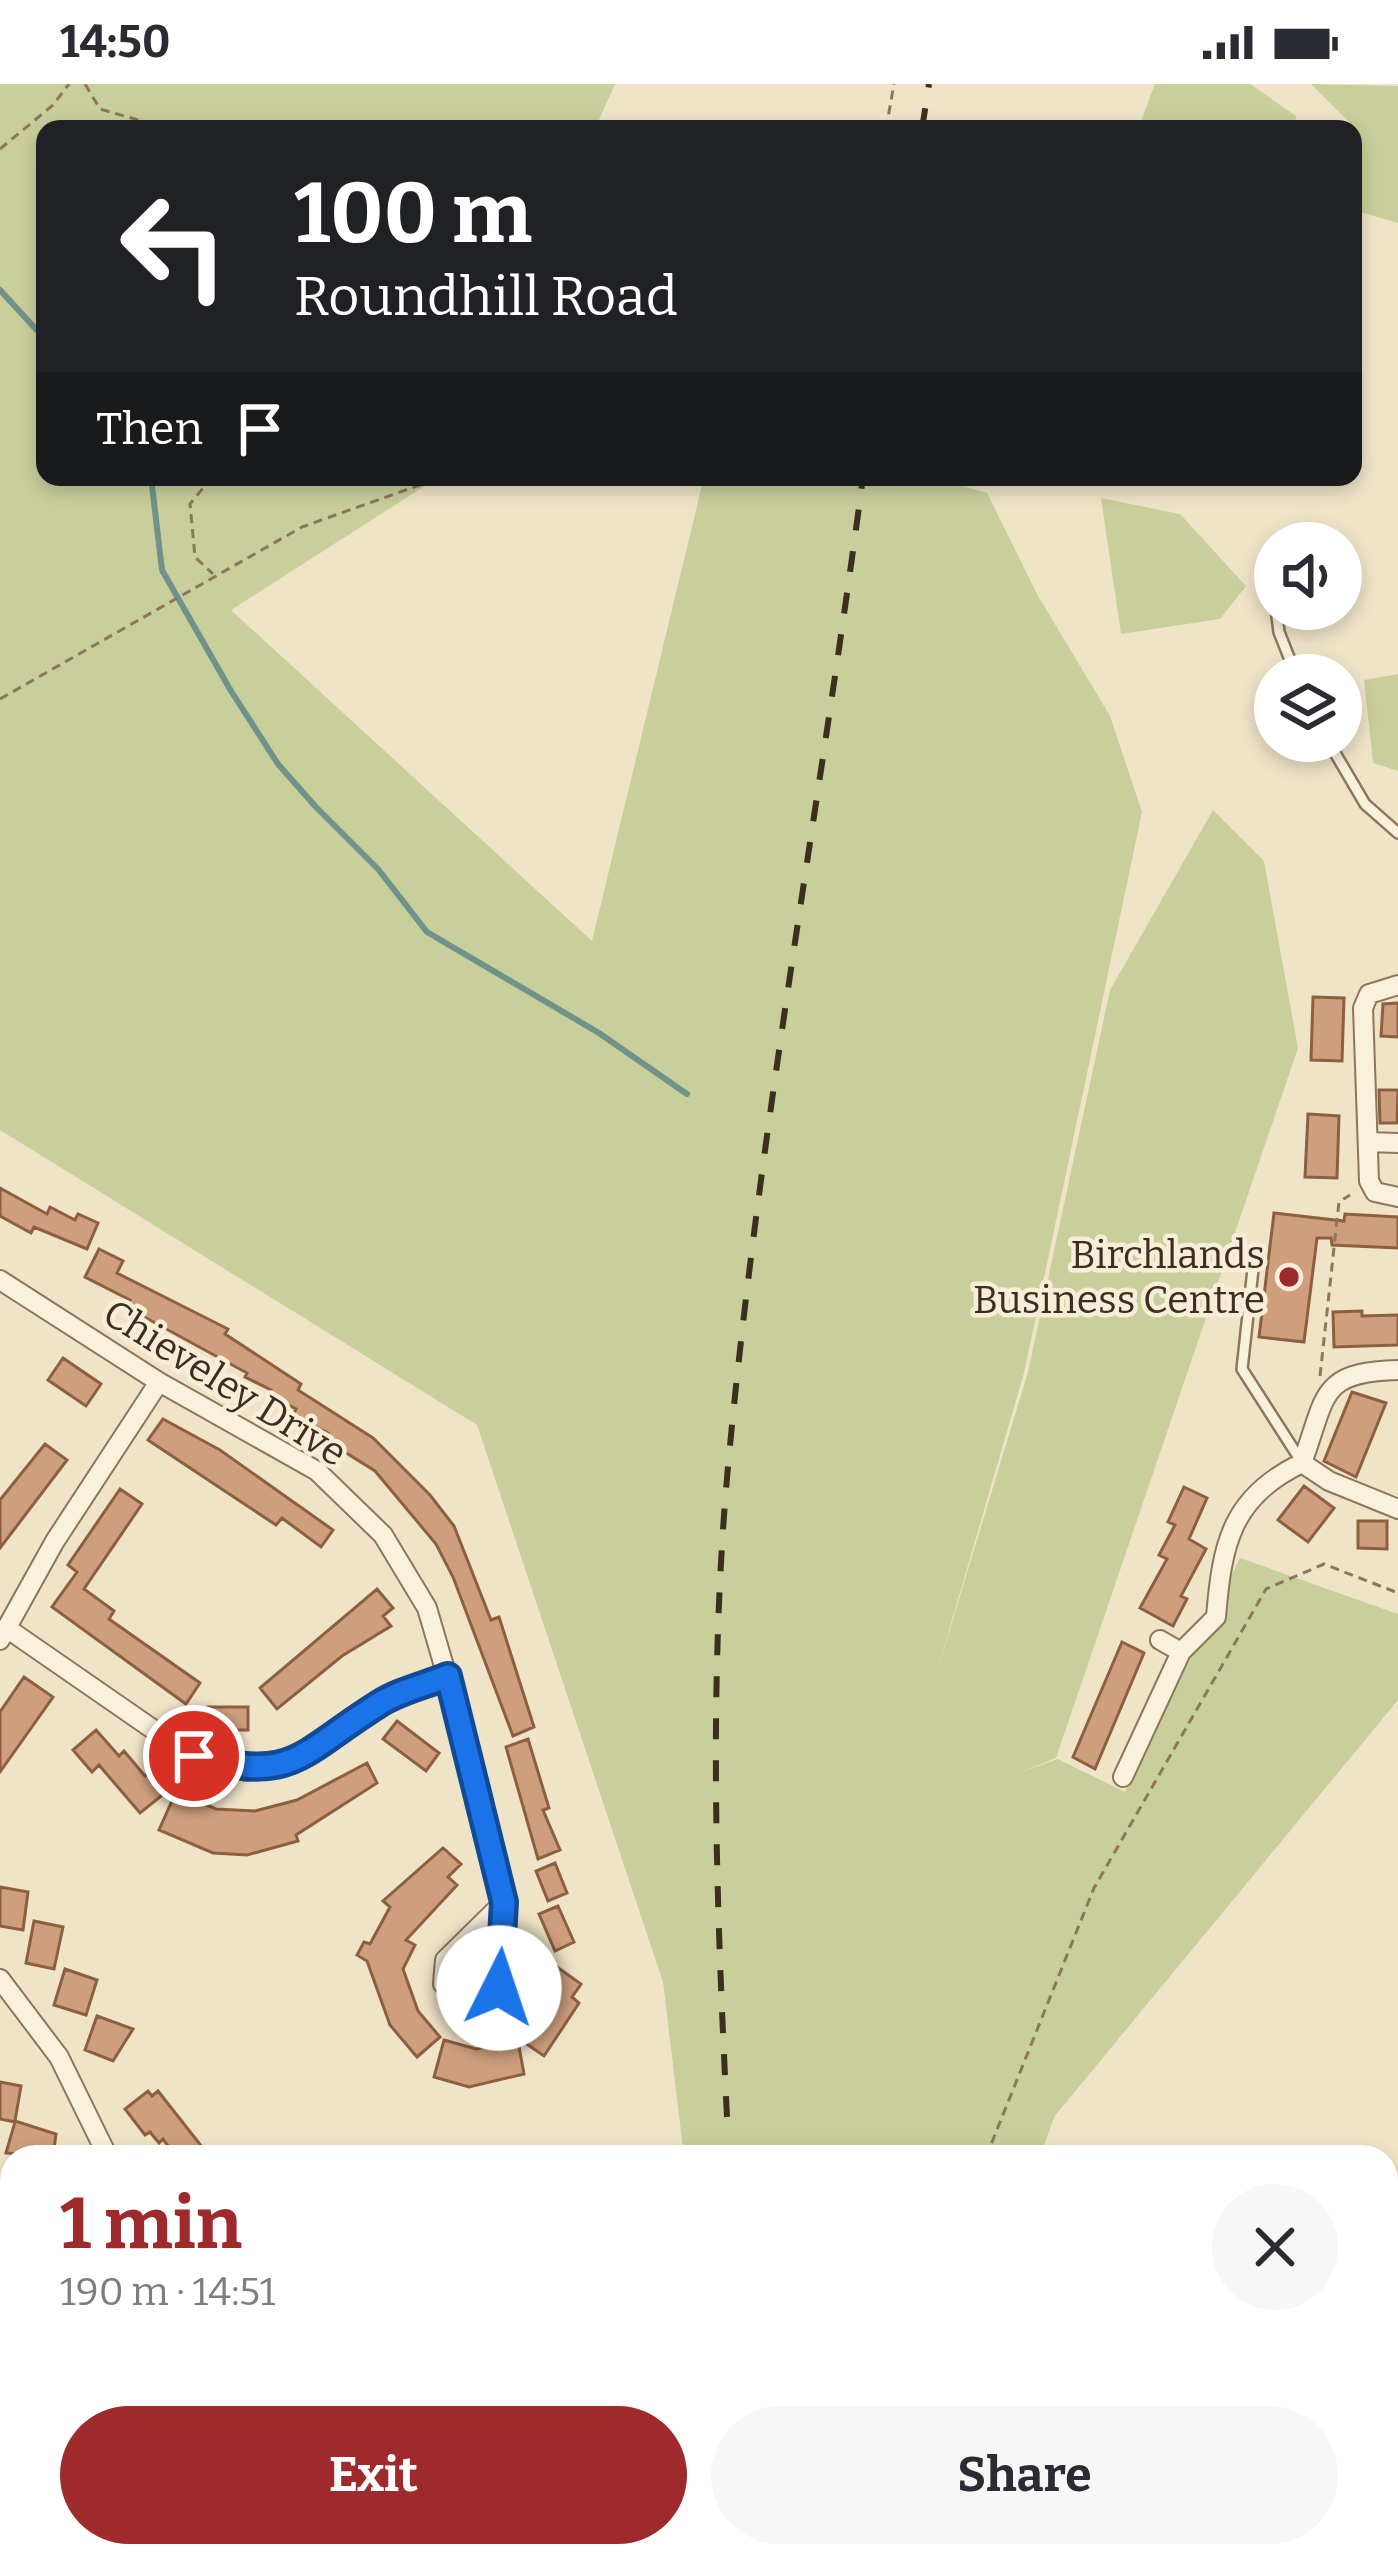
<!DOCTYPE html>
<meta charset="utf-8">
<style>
body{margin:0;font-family:Bitter,serif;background:#f7f7f7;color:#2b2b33;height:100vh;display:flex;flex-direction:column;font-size:45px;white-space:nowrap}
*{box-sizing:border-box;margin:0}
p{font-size:39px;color:#7c7c81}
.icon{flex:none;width:66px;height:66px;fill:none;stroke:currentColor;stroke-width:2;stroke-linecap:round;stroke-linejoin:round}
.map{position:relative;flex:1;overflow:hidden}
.panel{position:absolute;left:0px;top:2061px;width:1398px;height:423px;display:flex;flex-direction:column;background:#fff;border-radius:36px 36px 0 0;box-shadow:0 6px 18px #0003}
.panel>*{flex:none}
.hud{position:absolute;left:36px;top:36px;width:1326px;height:366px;border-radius:24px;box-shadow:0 6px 18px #0003;background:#202124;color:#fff;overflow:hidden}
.tools{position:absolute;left:1254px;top:438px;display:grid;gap:24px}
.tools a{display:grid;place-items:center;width:108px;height:108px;border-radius:50%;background:#fff;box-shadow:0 6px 18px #0003;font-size:60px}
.pin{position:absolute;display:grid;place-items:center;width:102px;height:102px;color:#fff;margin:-51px;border:6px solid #fff;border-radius:50%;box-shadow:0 3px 12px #0007}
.me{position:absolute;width:132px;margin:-66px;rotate:4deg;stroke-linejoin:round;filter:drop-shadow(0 0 9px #0008)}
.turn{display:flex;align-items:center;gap:42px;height:252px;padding:0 60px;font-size:54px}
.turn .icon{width:156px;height:156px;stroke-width:2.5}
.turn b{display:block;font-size:84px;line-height:102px}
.then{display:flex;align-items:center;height:114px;padding:0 60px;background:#0003;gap:24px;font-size:45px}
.round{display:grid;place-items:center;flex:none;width:126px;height:126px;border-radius:63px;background:#f7f7f7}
.overview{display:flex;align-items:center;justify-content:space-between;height:204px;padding:0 60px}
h1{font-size:72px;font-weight:700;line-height:90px;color:#9e2a2b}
.button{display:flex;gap:24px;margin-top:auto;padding:24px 60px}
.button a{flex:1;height:138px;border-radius:72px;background:#9e2a2b;color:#fff;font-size:48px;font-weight:700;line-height:138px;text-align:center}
.button a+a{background:#f7f7f7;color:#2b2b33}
.status{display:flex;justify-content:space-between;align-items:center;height:84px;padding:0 60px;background:#fff;direction:ltr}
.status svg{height:33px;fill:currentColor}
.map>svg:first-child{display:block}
.green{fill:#c9cf9b}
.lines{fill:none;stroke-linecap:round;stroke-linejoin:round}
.stream{stroke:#6f938a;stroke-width:6}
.building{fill:#cf9f7d;stroke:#8d5f41;stroke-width:3}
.lane-casing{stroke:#8d765c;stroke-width:14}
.street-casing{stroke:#8d765c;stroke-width:22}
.secondary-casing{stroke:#6f573f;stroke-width:32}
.path{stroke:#8d765c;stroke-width:3;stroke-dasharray:9 6;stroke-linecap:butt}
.lane{stroke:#faf1dc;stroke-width:9}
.street{stroke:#faf1dc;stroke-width:18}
.secondary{stroke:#faf1dc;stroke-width:27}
.rail{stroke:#3d2e20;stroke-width:6;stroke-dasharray:21 21;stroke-linecap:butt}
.route-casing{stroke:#114b97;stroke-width:30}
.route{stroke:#1a73e8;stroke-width:21}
.poi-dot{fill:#9e2a2b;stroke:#f7eed8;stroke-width:4.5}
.labels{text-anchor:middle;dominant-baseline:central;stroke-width:9;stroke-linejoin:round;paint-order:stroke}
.poi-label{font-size:39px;fill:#3d2e20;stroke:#f7eed8;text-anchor:end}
.street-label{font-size:39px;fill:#3d2e20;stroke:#f7eed8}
</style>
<div class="status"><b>14:50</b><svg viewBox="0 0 49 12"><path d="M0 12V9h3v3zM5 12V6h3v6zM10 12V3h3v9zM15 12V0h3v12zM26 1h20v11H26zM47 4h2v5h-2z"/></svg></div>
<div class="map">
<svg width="1398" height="2482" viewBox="0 0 1398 2482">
<rect width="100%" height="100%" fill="#f0e4c8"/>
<!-- green -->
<path class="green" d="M0,0H615L595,45H45V393H439L231,526L592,857L703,397L933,393L987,409L1038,512L1110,632L1142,728L1024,1289L936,1591L1028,1288L1110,906L1213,726L1264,777L1298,964L1056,1674L1021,1688L1058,1675L1125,1708L1240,1474L1398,1530V1616L1054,2033L1040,2073H684L663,1898L477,1341L0,1046Z
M1155,0H1250L1296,32L1295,45H1138Z
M1311,0L1398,2V139L1353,126L1359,48Z
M1101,414L1180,430L1246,502L1220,535L1121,550Z
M1398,590V687L1373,679L1364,596Z"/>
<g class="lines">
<!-- stream -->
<path class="stream" d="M0,206L45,255
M151,393L162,486L231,607L278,680L315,722L378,785L427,848L599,949L687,1010"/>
</g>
<!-- building -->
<path class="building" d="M1313,913L1344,914L1342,977L1311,976Z
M1398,919V953L1381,952L1383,920Z
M1379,1006H1398L1397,1039H1380Z
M1308,1030L1339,1032L1337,1094L1305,1093Z
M0,1104L47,1130L50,1123L75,1136L78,1130L98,1139L87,1165L34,1143L31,1149L0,1132Z
M1274,1129L1344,1137L1345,1130L1398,1133V1164L1332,1161L1331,1154H1317L1304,1258L1259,1253Z
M99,1165L123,1177L117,1189L228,1245L225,1250L301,1300L298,1306L373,1354L430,1411L454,1442L491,1536L499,1533L534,1643L513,1652L453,1493L436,1460L375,1387L324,1355L328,1349L293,1331L296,1325L269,1311L271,1306L245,1293L247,1289L126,1223L130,1216L85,1193Z
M1362,1227V1232L1398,1231V1261L1334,1263L1333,1228Z
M63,1274L101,1300L86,1322L48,1296Z
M1352,1308L1386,1319L1356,1393L1324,1377Z
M163,1335L220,1366L333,1446L321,1463L282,1434L276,1441L148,1356Z
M45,1360L67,1376L0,1464V1416Z
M1304,1402L1334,1424L1308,1458L1278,1436Z
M1184,1403L1207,1414L1189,1455L1206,1465L1181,1512L1187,1515L1173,1542L1140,1524L1167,1475L1159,1471L1175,1441L1168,1438Z
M120,1405L142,1420L84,1505L114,1527L109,1535L200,1599L186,1620L52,1523L77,1488L68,1481Z
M1358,1437H1387V1465L1358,1464Z
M377,1505L393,1524L383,1532L391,1542L342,1572L277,1625L260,1604Z
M1122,1558L1144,1569L1095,1685L1073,1673Z
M24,1593L53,1613L0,1688V1628Z
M208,1623H248V1646H208Z
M397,1637L439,1669L426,1687L383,1655Z
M96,1646L119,1672L124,1667L145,1692L149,1688L165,1709L140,1729L99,1681L92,1688L73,1666Z
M528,1655L549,1724L543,1726L560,1766L538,1775L506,1663Z
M367,1679L377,1699L296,1751L298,1757L247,1771L213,1769L159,1746L176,1708L216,1725L255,1727L297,1716Z
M443,1764L461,1780L448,1793L457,1801L406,1856L415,1861L403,1885L418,1927L440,1953L417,1973L390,1941L367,1877L357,1871L364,1858L370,1860L390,1823L383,1817Z
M555,1779L567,1809L548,1817L536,1787Z
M0,1803L28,1808L23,1846L0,1842Z
M558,1822L574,1858L555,1867L539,1830Z
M34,1837L63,1843L54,1885L26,1879Z
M550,1878L581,1900L572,1913L579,1919L544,1972L521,1956L555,1904L540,1893Z
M65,1885L97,1896L86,1931L54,1921Z
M97,1932L133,1945L113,1977L85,1966Z
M444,1956L476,1965L518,1957L524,1990L469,2003L434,1993Z
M0,1998L21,2002L15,2037L56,2050L53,2073L6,2069L15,2038L0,2035Z
M148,2007L152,2012L158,2007L210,2073H176L163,2055L159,2059L150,2048L145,2051L125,2025Z"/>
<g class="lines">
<!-- lane casing -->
<g class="lane-casing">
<path id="lane" d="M1275,505V514
M1276,525L1279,548L1296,591
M1328,657L1365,720L1398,749
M1255,1167L1242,1285L1301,1377"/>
</g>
<!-- street casing -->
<g class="street-casing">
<path id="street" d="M1398,901L1369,910L1363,924L1369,1097L1375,1108L1398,1113
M1369,1058L1398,1059
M0,1196L159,1298L317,1387L383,1451L427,1524L480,1705L504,1818L499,1903L478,1921H467L443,1900L445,1876L504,1818
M1302,1379L1329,1397L1398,1425
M8,1545L193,1673L247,1687L297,1677L384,1617L448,1593
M0,1556L55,1457L159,1298
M1160,1556L1181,1568
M1123,1693L1181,1568L1216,1533C1222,1460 1231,1413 1302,1379C1327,1312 1318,1288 1398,1286
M0,1895L59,1973L108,2073
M0,2310L12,2309
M0,2473L8,2482"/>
</g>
<!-- secondary casing -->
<g class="secondary-casing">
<path id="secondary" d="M380,2472L416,2482
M47,2482L120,2472"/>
</g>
<!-- path -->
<path class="path" d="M85,0L100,25L166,44L306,45
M886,45L894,0
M0,65L53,21L69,0
M212,393L190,420L195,473L213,490
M0,615L302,443L442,393
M1320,1292L1339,1118L1350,1111
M986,2073L1094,1804L1266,1505L1324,1480L1398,1509
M918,2482V2472"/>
<!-- lane -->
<use href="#lane" class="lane"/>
<!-- street -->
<use href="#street" class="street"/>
<!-- secondary -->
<use href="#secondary" class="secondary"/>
<!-- rail -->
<path class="rail" d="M922,45L929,0
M727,2033C716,1813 708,1592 729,1372C760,1044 820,719 863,393"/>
</g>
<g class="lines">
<!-- route casing -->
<g class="route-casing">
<path id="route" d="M194,1672C294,1700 299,1670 379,1620C399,1607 426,1601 448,1592L504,1818L499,1904"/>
</g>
<!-- route -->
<use href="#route" class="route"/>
</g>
<!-- markers -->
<circle class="poi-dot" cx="1289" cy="1193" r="12"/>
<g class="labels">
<!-- poi labels -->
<g class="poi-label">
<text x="1265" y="1171">Birchlands<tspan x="1265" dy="45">Business Centre</tspan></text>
</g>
<!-- street labels -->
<g class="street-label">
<text transform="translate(225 1299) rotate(32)">Chieveley Drive</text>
</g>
</g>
</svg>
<div class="tools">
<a><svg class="icon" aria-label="sound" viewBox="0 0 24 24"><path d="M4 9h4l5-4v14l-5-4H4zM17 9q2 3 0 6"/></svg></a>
<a><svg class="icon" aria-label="layers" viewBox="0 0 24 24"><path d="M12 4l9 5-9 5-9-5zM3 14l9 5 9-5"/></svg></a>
</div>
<div class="pin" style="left:194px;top:1672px;background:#d93025"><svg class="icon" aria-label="arrive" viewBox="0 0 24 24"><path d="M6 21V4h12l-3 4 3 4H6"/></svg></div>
<svg class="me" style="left:499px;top:1904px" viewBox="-20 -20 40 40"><circle r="19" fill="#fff"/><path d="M0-13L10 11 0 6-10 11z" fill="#1a73e8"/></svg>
<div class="hud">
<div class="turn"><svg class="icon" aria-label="left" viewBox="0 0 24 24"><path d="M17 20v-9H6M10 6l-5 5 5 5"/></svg><div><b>100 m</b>Roundhill Road</div></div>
<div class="then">Then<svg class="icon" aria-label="arrive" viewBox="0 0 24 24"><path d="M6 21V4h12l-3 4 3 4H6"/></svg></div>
</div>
<section class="panel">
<div class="overview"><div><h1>1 min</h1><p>190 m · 14:51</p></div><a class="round"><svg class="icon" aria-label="close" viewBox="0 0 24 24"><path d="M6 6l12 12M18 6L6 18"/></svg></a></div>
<div class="button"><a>Exit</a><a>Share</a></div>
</section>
</div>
